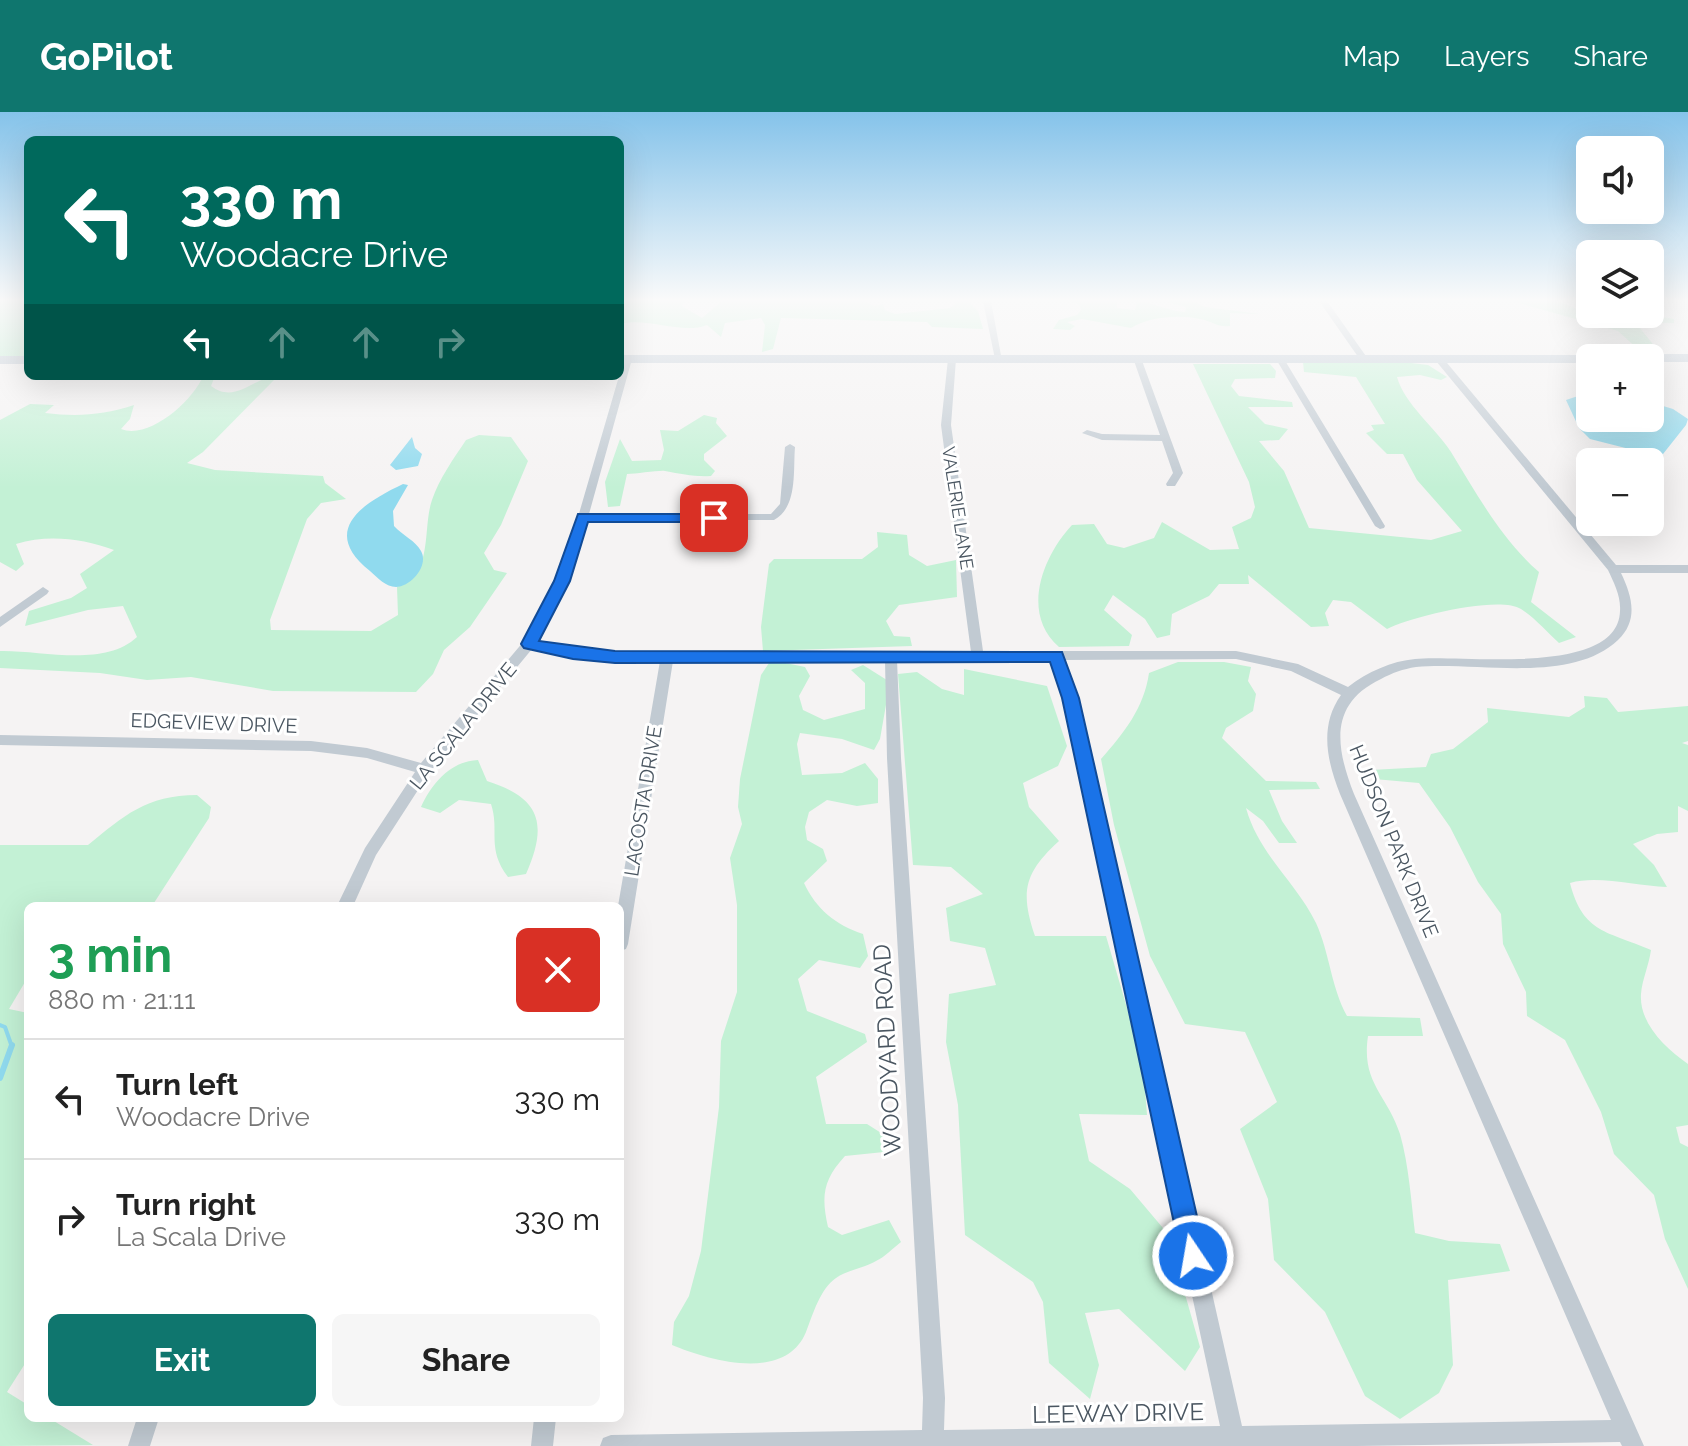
<!DOCTYPE html>
<meta charset="utf-8">
<style>
body{margin:0;font-family:Raleway,sans-serif;background:#f6f6f6;color:#222;height:100vh;display:flex;flex-direction:column;font-size:30px;white-space:nowrap}
*{box-sizing:border-box;margin:0}
p{font-size:26px;color:#767676}
.icon{flex:none;width:44px;height:44px;fill:none;stroke:currentColor;stroke-width:2;stroke-linecap:round;stroke-linejoin:round}
.map{position:relative;flex:1;overflow:hidden}
.sheet{position:absolute;left:24px;top:790px;width:600px;height:520px;display:flex;flex-direction:column;background:#fff;border-radius:12px;box-shadow:0 8px 32px #0002}
.sheet>*{flex:none}
.guide{position:absolute;left:24px;top:24px;width:600px;height:244px;border-radius:12px;box-shadow:0 8px 32px #0002;background:#00695c;color:#fff;overflow:hidden}
.buttons{position:absolute;left:1576px;top:24px;display:grid;gap:16px}
.buttons a{display:grid;place-items:center;width:88px;height:88px;border-radius:12px;background:#fff;box-shadow:0 8px 32px #0002;font-size:40px}
.pin{position:absolute;display:grid;place-items:center;width:68px;height:68px;color:#fff;margin:-34px;border-radius:16px;box-shadow:0 4px 12px #0006}
.me{position:absolute;width:88px;margin:-44px;rotate:348deg;stroke-linejoin:round;filter:drop-shadow(0 0 6px #0008)}
.turn{display:flex;align-items:center;gap:28px;height:168px;padding:0 24px;font-size:36px}
.turn .icon{width:104px;height:104px;stroke-width:2.5}
.turn b{display:block;font-size:56px;line-height:68px}
.lanes{display:flex;align-items:center;height:76px;padding:0 24px;background:#0003;justify-content:center;gap:40px;direction:ltr}
.lanes .off{opacity:.35}
.round{display:grid;place-items:center;flex:none;width:84px;height:84px;border-radius:12px;background:#f6f6f6}
.summary{display:flex;align-items:center;justify-content:space-between;height:136px;padding:0 24px}
h1{font-size:48px;font-weight:700;line-height:60px;color:#1e9e55}
.primary-button{display:flex;gap:16px;margin-top:auto;padding:16px 24px}
.primary-button a{flex:1;height:92px;border-radius:12px;background:#0f766e;color:#fff;font-size:32px;font-weight:700;line-height:92px;text-align:center}
.primary-button a+a{background:#f6f6f6;color:#222}
ul{padding:0;list-style:none}
li{display:flex;align-items:center;gap:24px;height:120px;padding:0 24px;border-top:2px solid #e0e0e0}
li div{flex:1}
li b{display:block;font-size:30px}
li em{font-style:normal}
header{display:flex;align-items:center;gap:48px;box-sizing:border-box;height:112px;padding:0 40px;background:#0f766e;color:#fff}
header strong{font-size:38px}
nav{display:flex;gap:44px;margin-inline-start:auto;font-size:28px}
.map>svg:first-child{display:block}
.green{fill:#c3f1d5}
.water{fill:#90daee}
.lines{fill:none;stroke-linecap:round;stroke-linejoin:round}
.stream-far1{stroke:#90daee;stroke-width:4}
.stream{stroke:#90daee;stroke-width:6}
.street{fill:#c1cad2;fill-rule:evenodd}
.secondary{fill:#c1cbd6;fill-rule:evenodd}
.route{fill:#1a73e8;stroke:#114b97;stroke-width:2}
.labels{text-anchor:middle;dominant-baseline:central;stroke-width:6;stroke-linejoin:round;paint-order:stroke}
.far-street-label{font-size:18px;fill:#4a5661;stroke:#fff}
.street-label{font-size:20px;fill:#4a5661;stroke:#fff}
.near-street-label{font-size:24px;fill:#4a5661;stroke:#fff}
</style>
<header>
<strong>GoPilot</strong>
<nav><a>Map</a><a>Layers</a><a>Share</a></nav>
</header>
<div class="map">
<svg width="1688" height="1334" viewBox="0 0 1688 1334">
<rect width="100%" height="100%" fill="#f5f3f3"/>
<!-- green -->
<path class="green" d="M0,189H28V248H0Z
M620,189H684L682,194L702,206L722,189H865L874,194L883,192L885,198L895,202L950,196L956,192L954,189H968L978,199L983,217L932,215L927,210L781,206L773,237L762,240L765,213L761,206L725,211L721,225L707,213C681,223 649,205 620,212Z
M1070,189H1117V196L1135,198L1137,189C1150,189 1166,199 1185,200L1186,195L1165,189H1193L1205,195L1260,202L1230,201V214C1218,216 1212,209 1200,207C1179,202 1147,205 1131,216L1082,207L1067,210L1075,214L1070,218L1053,217L1059,208L1077,203L1081,198L1079,192Z
M1512,189H1557L1590,202H1645L1674,207V211L1635,210L1660,241L1640,239L1618,219Z
M1303,250L1411,251L1428,253L1447,265L1441,268L1420,263L1397,265C1405,293 1435,315 1451,340C1476,381 1502,428 1539,460L1531,490L1576,525L1559,531C1547,520 1535,506 1521,497C1499,483 1410,505 1387,517L1351,490L1333,488L1325,501L1329,514L1311,515L1248,463L1249,472H1219L1209,484L1172,502L1170,523L1157,526L1145,507L1113,483L1104,498L1132,523L1129,534L1059,535C1020,501 1043,444 1072,413L1094,412L1107,432L1124,436L1154,426L1162,410L1210,438L1239,437L1232,415L1251,406L1255,395L1249,370L1193,252H1270L1276,259L1275,266L1235,267L1231,274L1239,284L1292,290L1293,295H1248L1265,312L1288,317L1279,328L1259,329L1284,359L1309,416L1431,428L1462,419L1417,368L1403,342H1387L1366,321L1374,318L1371,313L1385,312L1356,265L1304,260Z
M203,264H215L211,274C236,293 254,264 278,264L203,340L187,351L215,358L323,364L325,371L346,387L321,391L307,407L270,508L271,518L371,519L398,503L397,475C434,463 422,417 432,388C439,367 454,346 466,328L479,323L511,325L528,349L501,413L484,441L494,458L507,461L470,515L444,538L433,562L416,580L273,579L191,565L147,568L100,561L0,556V539C41,538 104,556 137,525L123,494L88,498L25,514L29,499L71,486L87,476L80,462L114,438C83,427 49,422 16,432L24,452L16,459L0,450V308L30,292L54,293L45,301C78,305 103,303 134,293L130,307L121,317C149,328 193,289 203,264Z
M704,303L717,306L716,311L727,324L704,342V348L715,359L711,364C694,365 682,362 665,359C660,358 636,362 627,362L620,394L608,395L605,370L620,327L632,349L661,348L664,338L660,318L678,319Z
M877,420L907,423L909,443L927,454L956,448L957,485L899,493L886,509L894,524L910,525L912,534L763,539L761,515L769,452L774,447H862L878,435Z
M771,548L805,555L810,564L799,584L803,598L824,608L865,597V571L851,558L863,553L890,570L880,627L874,638L842,627L800,621L797,632L802,663L842,661L865,651L878,667V691L857,694L827,688L809,700L805,715L807,728L823,737L827,749L804,771C816,797 836,813 863,822L868,844L860,856L819,848L798,867L807,899L865,922L867,930L816,965L826,1012H867L889,1026L884,1040L845,1044C823,1068 821,1084 828,1115L842,1123L889,1108L901,1130C893,1136 885,1145 876,1149C864,1156 847,1158 836,1166C820,1177 813,1202 806,1220C785,1271 708,1248 672,1233L674,1210L689,1184L701,1139L719,995L721,929L737,880V793L730,746L742,712L738,695L740,667L750,618L761,563Z
M1178,550H1224L1251,555L1248,569L1256,582L1253,599L1226,616L1222,626L1266,669L1316,670L1320,677L1269,678L1282,709L1297,731H1279L1263,709L1246,696C1259,743 1297,771 1316,811C1330,842 1331,875 1347,904L1420,906L1423,924H1368C1361,971 1387,982 1400,1022C1409,1054 1411,1088 1415,1121L1449,1129L1500,1132L1510,1159L1448,1168L1453,1253L1439,1281L1400,1307L1365,1284L1325,1200L1274,1148L1268,1087L1240,1017L1277,990L1245,920L1185,912L1150,844L1114,713L1101,647C1124,621 1144,596 1149,561Z
M964,557L1047,574L1067,634L1058,654L1023,671L1029,695L1059,729C1024,761 1020,780 1035,824H1106L1143,951L1147,1003L1079,1002L1089,1049L1130,1077L1168,1122L1200,1235L1185,1259L1119,1197L1085,1201L1099,1253L1090,1287L1049,1251L1043,1190L1033,1170L965,1123L958,993L946,930L949,882L996,873L985,836L950,829L946,796L983,782L951,755L913,753L898,562L917,560L942,577L964,583Z
M1584,584L1607,586L1618,600L1688,594V629L1682,631L1688,633V699L1678,694V720L1657,722L1633,732L1654,753L1667,775C1636,774 1598,763 1570,771C1583,822 1608,819 1651,838C1649,853 1642,868 1641,882C1639,911 1665,936 1688,952V1013L1676,1015L1680,1031L1688,1035V1177L1665,1127L1654,1083L1614,1042L1601,1000L1565,928L1527,904L1526,880L1503,832L1501,802L1478,770L1450,715L1419,671L1374,667L1371,658L1426,655L1431,642L1453,637L1488,610L1487,596L1569,605L1585,595Z
M478,648L487,669C541,686 548,712 526,762L508,765C486,736 500,719 491,692L459,688L440,701L421,695C432,671 451,649 478,648Z
M197,683L211,695L209,706L152,794H28V865L9,897L28,901V1247L7,1280L28,1293V1306H49L93,1333L0,1334V733H88C124,704 146,683 197,683Z"/>
<!-- water -->
<path class="water" d="M1590,280V306H1650V290L1673,297L1688,307L1686,313L1663,342L1657,344L1590,327L1579,316L1566,288Z
M412,325L415,336L422,342L418,354L396,358L390,353Z
M403,372L408,373L393,399L394,414C402,423 416,429 421,439C429,453 412,474 396,475C386,475 378,466 370,459C320,419 361,392 403,372Z"/>
<g class="lines">
<!-- stream-far1 -->
<path class="stream-far1" d="M0,913L5,915L12,935"/>
<!-- stream -->
<path class="stream" d="M0,966L12,933"/>
<!-- street -->
<path class="street" d="M983,189H991L1002,249L995,247Z
M1319,189H1327L1368,247L1367,249H1361Z
M1137,243L1141,246L1183,361L1175,374H1167L1166,372L1173,361L1162,329L1102,328L1082,321L1087,318L1102,322L1160,323L1133,246Z
M628,244L632,247L589,402H771L780,392L785,335L790,332L795,335C793,359 798,395 774,408H587L557,494L537,529L573,538L615,541L971,540L941,313L948,247L952,244L956,247L951,313L983,539H1236L1298,552L1348,575C1367,560 1392,549 1415,547C1459,542 1618,566 1620,499C1621,484 1614,471 1608,458L1436,249V245H1442L1616,453H1688V461H1621C1632,484 1639,508 1618,528C1570,573 1476,549 1416,555C1403,557 1392,561 1381,567C1328,592 1336,636 1354,682L1644,1334H1622L1620,1330L1357,1334H600L603,1326L611,1323L922,1318L923,1286L887,646L885,548L673,549L628,832L626,837L620,839L618,794L660,549L573,546L532,537L429,661L376,743L353,794H337L365,736L415,660L367,646L311,639L0,633V623L311,629L367,636L421,651L524,529L545,494L578,405L624,247ZM1236,547L1291,559L1341,583C1319,614 1327,649 1340,682L1611,1308L1242,1314L1078,586L1064,548ZM897,548H1051L1064,586L1220,1314L944,1318L945,1286L901,646Z
M1277,245L1284,247L1385,414L1384,416L1380,417L1375,414L1276,247Z
M43,475L49,479L47,482L0,515V505Z
M137,1306H159L150,1334H128Z
M534,1306H556L553,1334H531Z"/>
<!-- secondary -->
<path class="secondary" d="M1650,242H1688V250H1650V246H1644Z
M620,243H1590L1596,246H1590V251H620Z
M0,244H28V252H0Z"/>
</g>
<!-- sky -->
<linearGradient id="sky" x2="0" y2="1"><stop stop-color="#85c3ea"/><stop offset="0.5" stop-color="#fafafa"/><stop offset="1" stop-color="#fafafa" stop-opacity="0"/></linearGradient>
<rect width="1688" height="376" fill="url(#sky)"/>
<!-- route -->
<path class="route" d="M578,402H714L721,406L714,410H588L570,469L539,529L615,539L1062,540L1079,586L1206,1144L1203,1154L1193,1157L1184,1154L1181,1144L1062,586L1050,550L615,551L573,547L524,536L521,532L554,469Z"/>
<g class="labels">
<!-- far-street labels -->
<g class="far-street-label">
<text transform="translate(958 396) rotate(81)">VALERIE LANE</text>
</g>
<!-- street labels -->
<g class="street-label">
<text transform="translate(214 611) rotate(2)">EDGEVIEW DRIVE</text>
<text transform="translate(463 614) rotate(-51)">LA SCALA DRIVE</text>
<text transform="translate(643 689) rotate(-81)">LACOSTA DRIVE</text>
<text transform="translate(1394 729) rotate(68)">HUDSON PARK DRIVE</text>
</g>
<!-- near-street labels -->
<g class="near-street-label">
<text transform="translate(887 938) rotate(-93)">WOODYARD ROAD</text>
<text transform="translate(1118 1301) rotate(-1)">LEEWAY DRIVE</text>
</g>
</g>
</svg>
<div class="buttons">
<a><svg class="icon" aria-label="sound" viewBox="0 0 24 24"><path d="M4 9h4l5-4v14l-5-4H4zM17 9q2 3 0 6"/></svg></a>
<a><svg class="icon" aria-label="layers" viewBox="0 0 24 24"><path d="M12 4l9 5-9 5-9-5zM3 14l9 5 9-5"/></svg></a>
<a>+</a>
<a>−</a>
</div>
<div class="pin" style="left:714px;top:406px;background:#d93025"><svg class="icon" aria-label="arrive" viewBox="0 0 24 24"><path d="M6 21V4h12l-3 4 3 4H6"/></svg></div>
<svg class="me" style="left:1193px;top:1144px" viewBox="-20 -20 40 40"><circle r="17" fill="#1a73e8" stroke="#fff" stroke-width="3"/><path d="M0-11L8 9 0 5-8 9z" fill="#fff"/></svg>
<div class="guide">
<div class="turn"><svg class="icon" aria-label="left" viewBox="0 0 24 24"><path d="M17 20v-9H6M10 6l-5 5 5 5"/></svg><div><b>330 m</b>Woodacre Drive</div></div>
<div class="lanes"><svg class="icon" aria-label="left" viewBox="0 0 24 24"><path d="M17 20v-9H6M10 6l-5 5 5 5"/></svg><svg class="icon off" aria-label="ahead" viewBox="0 0 24 24"><path d="M12 20V5M6 11l6-6 6 6"/></svg><svg class="icon off" aria-label="ahead" viewBox="0 0 24 24"><path d="M12 20V5M6 11l6-6 6 6"/></svg><svg class="icon off" aria-label="right" viewBox="0 0 24 24"><path d="M7 20v-9h11M14 6l5 5-5 5"/></svg></div>
</div>
<section class="sheet">
<div class="summary"><div><h1>3 min</h1><p>880 m · 21:11</p></div><a class="round" style="background:#d93025;color:#fff"><svg class="icon" aria-label="close" viewBox="0 0 24 24"><path d="M6 6l12 12M18 6L6 18"/></svg></a></div>
<ul>
<li><svg class="icon" aria-label="left" viewBox="0 0 24 24"><path d="M17 20v-9H6M10 6l-5 5 5 5"/></svg><div><b>Turn left</b><p>Woodacre Drive</p></div><em>330 m</em></li>
<li><svg class="icon" aria-label="right" viewBox="0 0 24 24"><path d="M7 20v-9h11M14 6l5 5-5 5"/></svg><div><b>Turn right</b><p>La Scala Drive</p></div><em>330 m</em></li>
</ul>
<div class="primary-button"><a>Exit</a><a>Share</a></div>
</section>
</div>
